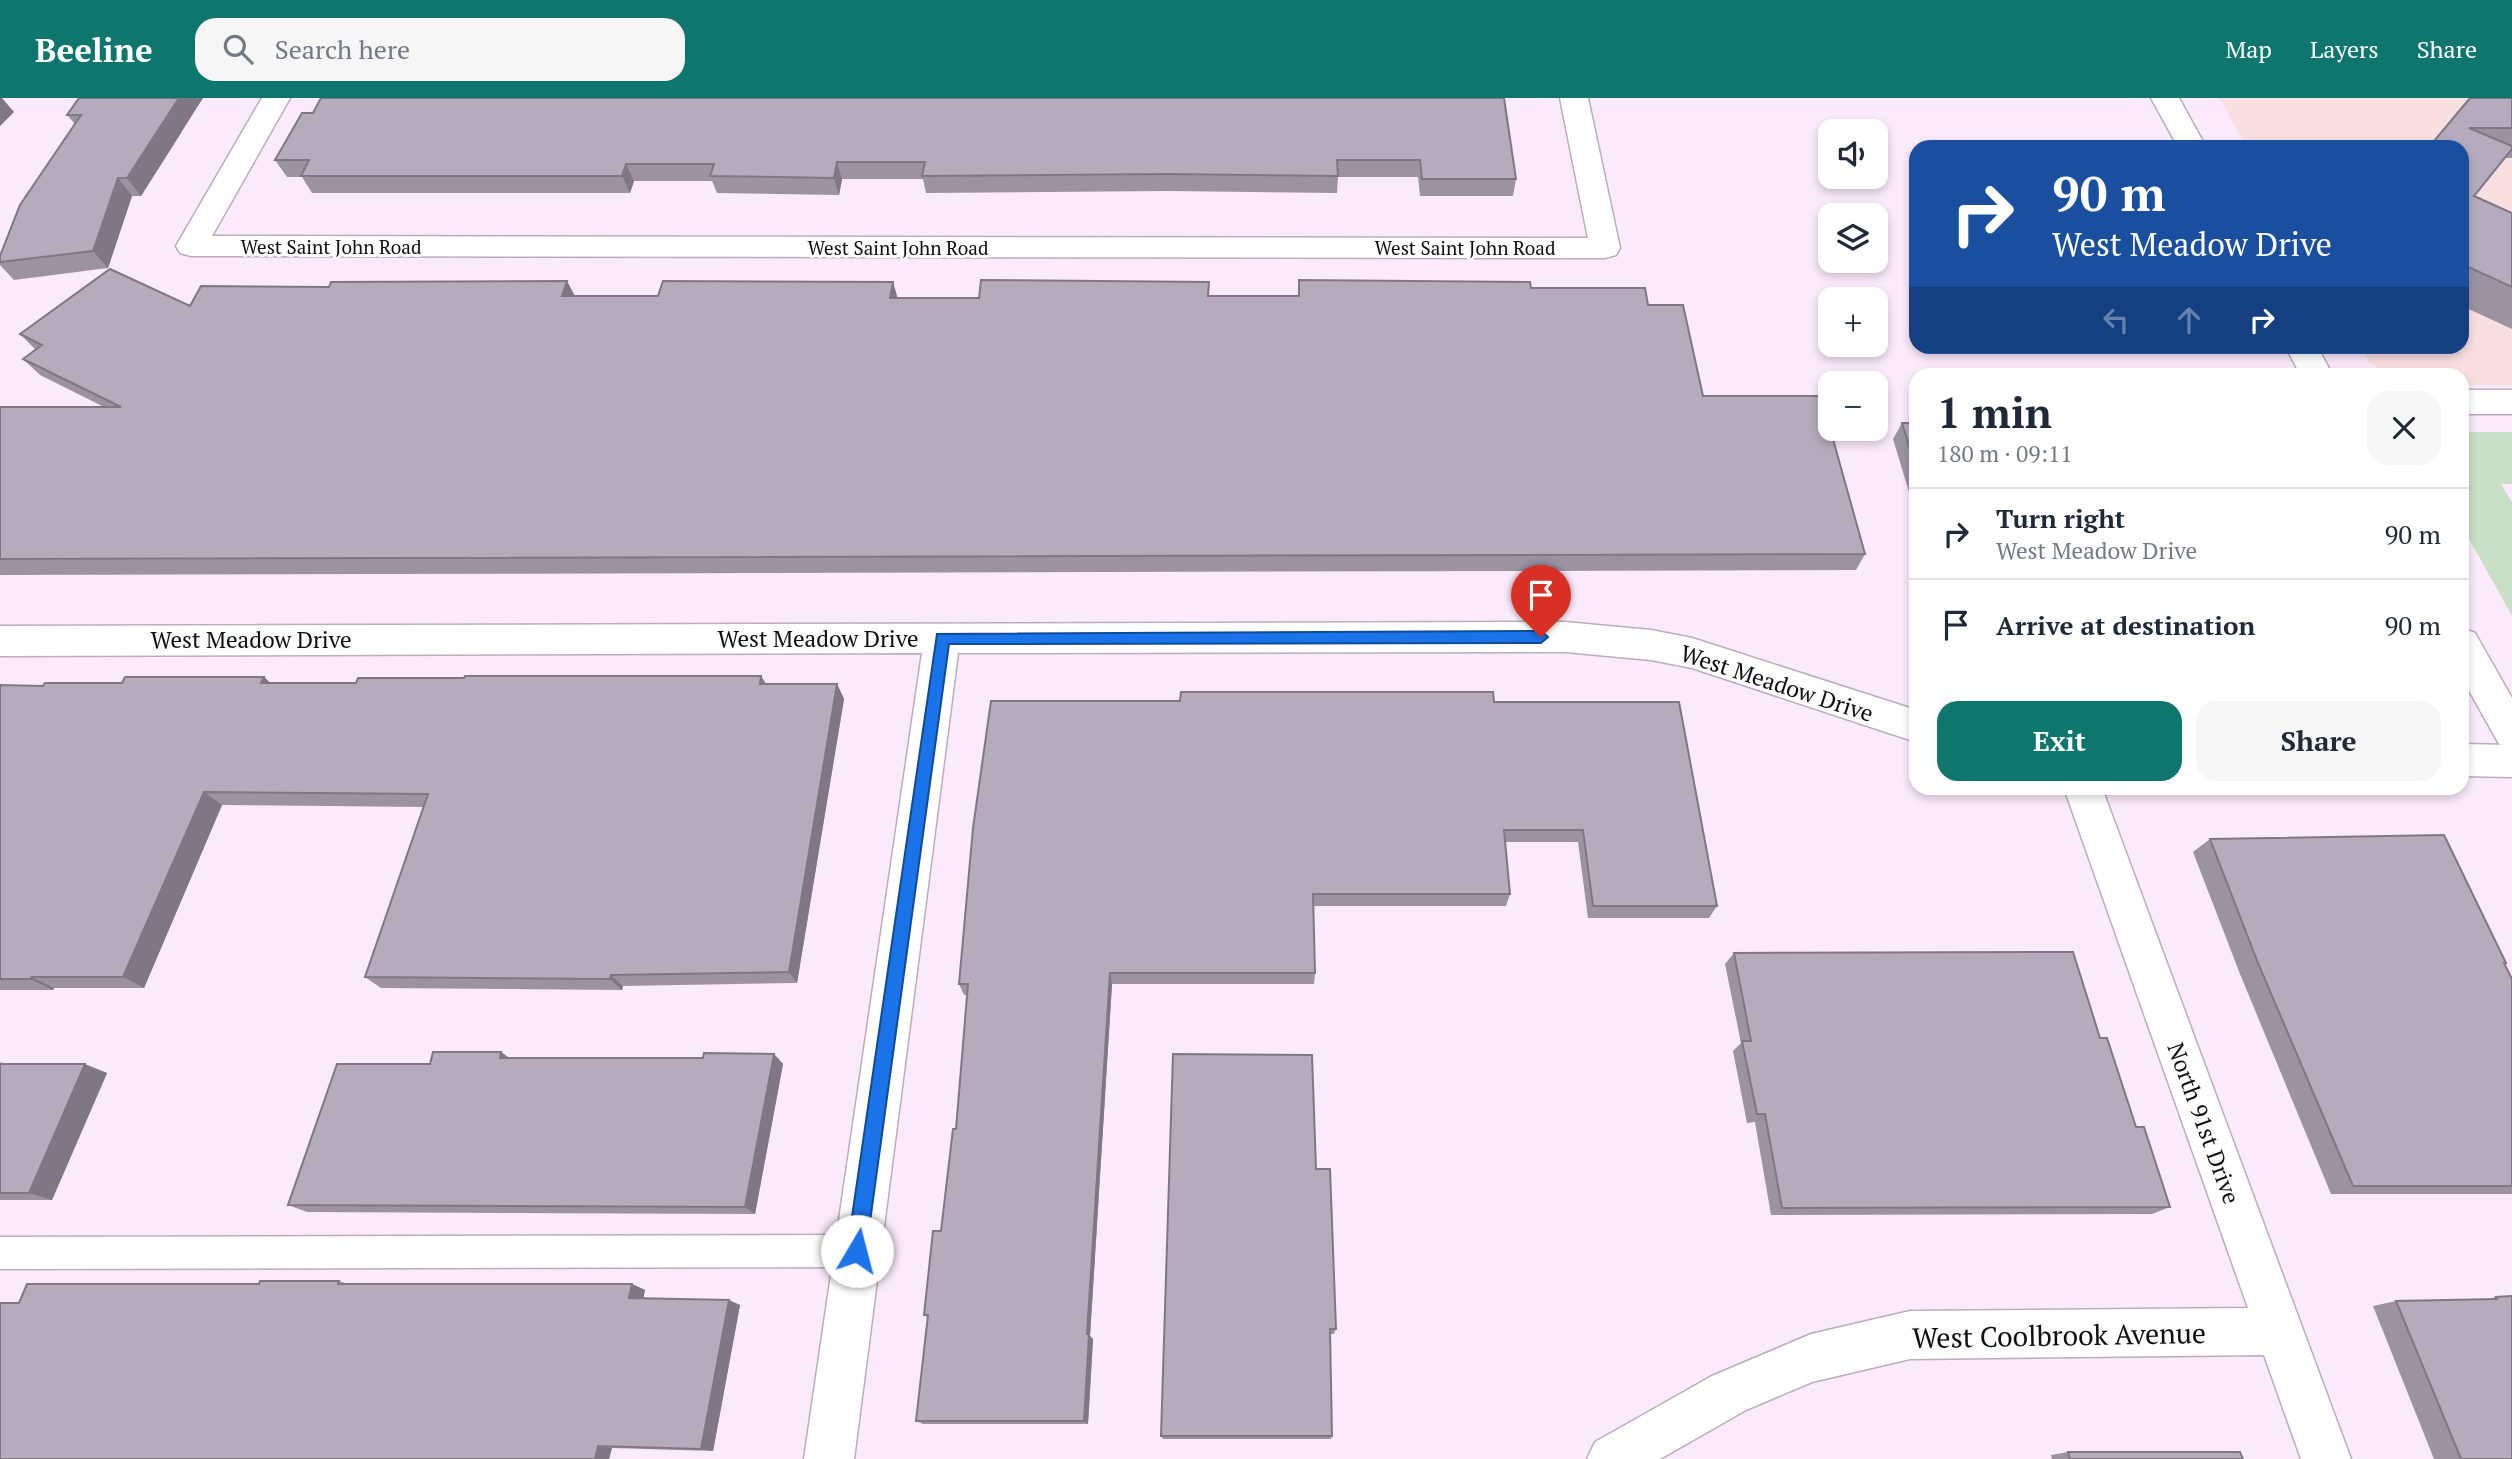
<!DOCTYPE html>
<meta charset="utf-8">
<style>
body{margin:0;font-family:"PT Serif",serif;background:#f6f6f7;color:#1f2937;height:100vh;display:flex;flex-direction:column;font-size:26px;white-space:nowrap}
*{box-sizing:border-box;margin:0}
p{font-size:23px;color:#747a83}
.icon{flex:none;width:38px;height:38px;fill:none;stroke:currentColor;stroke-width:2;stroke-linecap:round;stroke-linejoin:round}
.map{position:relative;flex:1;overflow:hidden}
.drawer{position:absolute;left:1909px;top:270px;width:560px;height:427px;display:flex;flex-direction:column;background:#fff;border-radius:21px;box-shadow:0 4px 10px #0003}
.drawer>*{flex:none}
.hud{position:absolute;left:1909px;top:42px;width:560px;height:214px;border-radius:21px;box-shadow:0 4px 10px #0003;background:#1a4fa0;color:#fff;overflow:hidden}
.fabs{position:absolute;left:1818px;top:21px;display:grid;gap:14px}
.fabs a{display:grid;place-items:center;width:70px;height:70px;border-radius:14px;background:#fff;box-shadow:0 4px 10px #0003;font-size:35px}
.pin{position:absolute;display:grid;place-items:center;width:60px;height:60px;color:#fff;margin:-72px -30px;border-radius:50% 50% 50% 0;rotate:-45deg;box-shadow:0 0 7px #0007}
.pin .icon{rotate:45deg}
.me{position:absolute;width:77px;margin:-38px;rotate:8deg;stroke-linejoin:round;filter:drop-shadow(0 0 5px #0008)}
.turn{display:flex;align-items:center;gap:24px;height:147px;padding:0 28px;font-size:32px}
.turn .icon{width:91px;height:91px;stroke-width:2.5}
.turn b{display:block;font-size:49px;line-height:60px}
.lanes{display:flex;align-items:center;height:66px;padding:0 28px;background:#0003;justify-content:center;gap:35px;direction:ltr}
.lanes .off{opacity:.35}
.round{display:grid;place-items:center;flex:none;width:74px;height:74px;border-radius:21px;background:#f6f6f7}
.overview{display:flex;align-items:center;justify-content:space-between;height:119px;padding:0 28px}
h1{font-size:42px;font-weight:600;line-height:52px}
.action{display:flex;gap:14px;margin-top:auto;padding:14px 28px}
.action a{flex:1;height:80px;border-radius:21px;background:#0f766e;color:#fff;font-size:28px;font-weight:600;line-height:80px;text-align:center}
.action a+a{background:#f6f6f7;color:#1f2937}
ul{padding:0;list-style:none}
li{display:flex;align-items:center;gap:21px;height:91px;padding:0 28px;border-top:2px solid #e0e1e3}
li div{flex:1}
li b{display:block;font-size:26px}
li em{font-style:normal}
header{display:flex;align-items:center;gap:42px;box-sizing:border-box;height:98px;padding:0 35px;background:#0f766e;color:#fff}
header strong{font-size:33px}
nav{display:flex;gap:38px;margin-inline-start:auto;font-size:24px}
.search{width:490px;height:63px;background:#f6f6f7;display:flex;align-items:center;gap:18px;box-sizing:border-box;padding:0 24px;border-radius:21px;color:#747a83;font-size:26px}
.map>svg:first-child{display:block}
.education{fill:#fadfe1}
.green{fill:#cadfc8}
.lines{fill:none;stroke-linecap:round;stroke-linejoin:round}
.service-casing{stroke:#bbadbc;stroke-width:3}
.minor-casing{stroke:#bbadbc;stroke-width:3}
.secondary-casing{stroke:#bbadbc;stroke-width:3}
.service{fill:#fff;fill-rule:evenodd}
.minor{fill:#fff;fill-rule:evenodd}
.secondary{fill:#fff;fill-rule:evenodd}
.wall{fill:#9c93a2}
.shaded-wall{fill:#7f7884}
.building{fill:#b5abbc;stroke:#7f7884;stroke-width:2}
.route{fill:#1a73e8;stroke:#114b97;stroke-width:2}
.labels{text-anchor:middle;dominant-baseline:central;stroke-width:6;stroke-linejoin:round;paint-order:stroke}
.far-street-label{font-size:19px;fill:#110d12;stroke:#fdfdfd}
.street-label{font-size:23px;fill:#110d12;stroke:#fdfdfd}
.near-street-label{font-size:28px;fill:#110d12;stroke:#fdfdfd}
</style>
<header>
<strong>Beeline</strong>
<div class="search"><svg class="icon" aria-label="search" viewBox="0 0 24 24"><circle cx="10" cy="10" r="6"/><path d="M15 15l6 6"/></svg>Search here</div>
<nav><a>Map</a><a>Layers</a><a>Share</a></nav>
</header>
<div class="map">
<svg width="2512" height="1361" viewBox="0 0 2512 1361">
<rect width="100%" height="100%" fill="#faeafb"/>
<!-- education -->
<path class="education" d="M2219,0H2512V287H2462V276H2386L2368,263L2360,249L2462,248V49H2247Z"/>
<!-- green -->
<path class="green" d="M2462,334H2512V386H2501L2512,404V518L2462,428Z"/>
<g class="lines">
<!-- service casing -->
<g class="service-casing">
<path id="service" d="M857,1137L868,1142L873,1153L868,1164L857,1169L0,1171V1139Z"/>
</g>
<!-- minor casing -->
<g class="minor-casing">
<path id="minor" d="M262,0H290L212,138L1588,140L1560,0H1588L1620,150L1616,157L1605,160L191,158L180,155L176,148Z
M2462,292H2512V316H2462Z
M1565,524L1651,532L1692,540L1916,612V644L1692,570L1651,562L1565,554L958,555L854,1361H804L922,555L0,558V528Z
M2462,646L2512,647V679L2462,678Z
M2064,690H2102L2351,1361H2301L2264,1257L1910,1261L1812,1284L1746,1312L1660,1361H1587L1595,1344L1712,1278L1811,1236L1910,1213L2248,1210Z"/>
</g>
<!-- secondary casing -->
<g class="secondary-casing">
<path id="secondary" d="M2151,0H2179L2206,49H2178Z
M2285,248H2317L2332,276H2300Z
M2462,530L2475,535L2512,600V651L2499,646L2462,580Z"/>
</g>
<!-- service -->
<use href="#service" class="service"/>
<!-- minor -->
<use href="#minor" class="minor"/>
<!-- secondary -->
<use href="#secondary" class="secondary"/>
</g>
<!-- wall -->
<path class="wall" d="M79,0L181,35L141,98H132L108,170L14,182L0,167V158L75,26L67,17Z
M1504,0L1516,81L1513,98H1420L1418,79H1338L1337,95L1168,93L926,95L923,81H842L839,97L717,95L712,83H634L630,95H312L302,79H287L275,62Z
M2512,0V60H2505L2474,98L2512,115V231L2462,208V49H2429Z
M1299,182L1531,190L1648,207L1703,298L1865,456L1856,472L0,477V309H104L40,277L23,261L36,252L20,236L190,208L575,198L898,200L1298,198Z
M1902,325H1916V417L1893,341Z
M761,578L766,586H837L844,601L797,885L623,888L622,892L381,890L365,879L424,709L222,707L144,890H54L53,892H0V587L43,588L264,579L270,585H356L464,580Z
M1494,604L1717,808L1709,820H1588L1578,744H1505L1510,796L1506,808H1313L1315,875L1314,886H1112L1090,1238L1093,1241L1088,1326H923L916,1323L928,1220L924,1217L941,1133L956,1031L967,897H964L959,886Z
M2210,741L2506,865L2504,866L2512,881V1096H2331L2240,876L2193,754Z
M1734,855L2100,940L2136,1029L2170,1109L2152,1116L1771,1117L1755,1024L1747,1025L1733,953L1741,945L1725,866Z
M501,954L509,960H703L774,956L783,966L755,1116L307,1114L288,1107L430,966Z
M0,964L5,966L107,975L52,1102H0Z
M1316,1071L1336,1231L1334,1236H1330L1332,1338L1331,1341H1163L1161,1338Z
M339,1183L348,1186H632L645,1192L643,1201L740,1207L713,1353L612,1350L609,1361L19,1205L259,1186Z
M2512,1198V1361H2434L2373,1208L2396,1203L2482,1202L2496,1199Z
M2068,1354L2243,1361H2052L2051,1357Z"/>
<!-- shaded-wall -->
<path class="shaded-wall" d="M0,0H2L14,14L0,28Z
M179,0H203L141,98L127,80Z
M837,64L842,81L839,97L834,80Z
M626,66L634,83L630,95L622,78Z
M118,80L132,98L108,170L93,153Z
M567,183L576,200L562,198Z
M893,184L898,201L890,200Z
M761,578L769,592L760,586Z
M264,579L279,593L261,585Z
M837,586L844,601L797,885L789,874Z
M204,694L222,707L144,890L123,879Z
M1110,875L1112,886L1090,1238L1093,1241L1088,1326L1084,1323L1087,1236Z
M611,877L623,888L622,892L610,881Z
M32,879L54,890L53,892L30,881Z
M501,954L515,964L500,960Z
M774,956L783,966L755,1116L745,1109Z
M85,966L107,975L52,1102L29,1095Z
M632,1186L645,1192L642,1206L629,1200Z
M729,1202L740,1207L713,1353L701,1351Z
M598,1348L612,1350L609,1361H595Z"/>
<!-- building -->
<path class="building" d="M79,0H179L127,80H118L93,153L0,164V158L20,107L81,17H67Z
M321,0H1504L1516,81H1422L1420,62H1337L1338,78L1167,76L922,78L925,64H837L834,80L710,78L714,66H626L622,78H301L309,62H275L302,15H313Z
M2470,0H2512V30H2469L2512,48V51L2474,98L2512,115V189L2462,166V49H2429Z
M110,171L190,208L201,188L329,189L331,184L567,183L562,198H658L663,183L893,184L890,200H979L981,182L1209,184L1208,198H1299V182L1530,184L1531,190H1645L1648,207H1683L1703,298H1821L1865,456L0,461V309H121L23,261L42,247L20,236Z
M1902,325H1916V370Z
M465,578H761L760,586H837L789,874L611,877L610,881L365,879L428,696L204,694L123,879H32L30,881H0V587L43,588L45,585H122L125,579H264L261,585H356L358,580H464Z
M1181,594H1493L1494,604H1679L1717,808H1593L1583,732H1504L1510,796H1313L1315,875H1110L1087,1236H1089L1084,1323H916L928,1217H924L933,1133H941L953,1031H956L968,886H959L973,730L991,603H1180Z
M2444,737L2506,865H2504L2512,881V1088H2353L2258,865L2210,741Z
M2073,854L2100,940H2107L2136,1029H2144L2170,1109L1782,1110L1765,1016H1757L1742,943H1751L1734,855Z
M433,954H501L500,960H703L704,955L774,956L745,1109L288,1107L337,966H430Z
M1173,956L1312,957L1316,1071H1330L1336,1231H1330L1332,1338H1161Z
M0,966H85L29,1095H0Z
M260,1183H339L338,1186H632L629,1200L729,1202L701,1351L598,1348L595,1361H0V1205H19L27,1186H259Z
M2512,1198V1361H2461L2396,1203L2497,1201L2496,1199Z
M2068,1354H2240L2243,1361H2070Z"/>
<!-- route -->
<path class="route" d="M1541,533L1548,539L1541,545L949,546L866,1153L864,1160L857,1163L850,1160L847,1153L937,536Z"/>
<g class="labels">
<!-- far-street labels -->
<g class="far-street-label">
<text x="331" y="148">West Saint John Road</text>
<text x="898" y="149">West Saint John Road</text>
<text x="1465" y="149">West Saint John Road</text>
</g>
<!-- street labels -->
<g class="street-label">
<text x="818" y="540">West Meadow Drive</text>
<text x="251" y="541">West Meadow Drive</text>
<text transform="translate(1777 585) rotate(18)">West Meadow Drive</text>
<text transform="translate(2204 1025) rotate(70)">North 91st Drive</text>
</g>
<!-- near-street labels -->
<g class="near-street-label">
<text transform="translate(2059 1237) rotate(-1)">West Coolbrook Avenue</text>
</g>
</g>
</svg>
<div class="fabs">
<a><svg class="icon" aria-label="sound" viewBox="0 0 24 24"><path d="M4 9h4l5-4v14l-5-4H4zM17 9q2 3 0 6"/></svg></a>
<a><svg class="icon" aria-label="layers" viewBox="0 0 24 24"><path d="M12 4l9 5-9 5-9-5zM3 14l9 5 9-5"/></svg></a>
<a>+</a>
<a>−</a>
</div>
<div class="pin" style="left:1541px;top:539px;background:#d93025"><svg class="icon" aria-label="arrive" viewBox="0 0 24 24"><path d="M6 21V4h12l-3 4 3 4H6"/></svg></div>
<svg class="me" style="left:857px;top:1153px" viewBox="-20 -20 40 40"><circle r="19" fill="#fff"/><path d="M0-13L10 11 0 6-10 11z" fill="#1a73e8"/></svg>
<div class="hud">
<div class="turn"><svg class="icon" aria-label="right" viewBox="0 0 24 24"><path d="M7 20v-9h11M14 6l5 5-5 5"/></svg><div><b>90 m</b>West Meadow Drive</div></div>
<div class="lanes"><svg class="icon off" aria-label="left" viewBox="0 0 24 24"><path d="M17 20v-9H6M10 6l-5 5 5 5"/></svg><svg class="icon off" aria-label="ahead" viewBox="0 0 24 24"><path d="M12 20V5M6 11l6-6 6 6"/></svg><svg class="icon" aria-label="right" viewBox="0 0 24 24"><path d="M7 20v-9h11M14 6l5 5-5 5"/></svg></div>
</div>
<section class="drawer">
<div class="overview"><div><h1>1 min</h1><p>180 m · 09:11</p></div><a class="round"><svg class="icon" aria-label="close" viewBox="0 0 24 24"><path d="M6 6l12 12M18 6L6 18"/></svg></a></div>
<ul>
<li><svg class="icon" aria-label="right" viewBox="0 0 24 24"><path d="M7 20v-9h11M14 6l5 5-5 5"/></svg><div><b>Turn right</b><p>West Meadow Drive</p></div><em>90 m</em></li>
<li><svg class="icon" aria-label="arrive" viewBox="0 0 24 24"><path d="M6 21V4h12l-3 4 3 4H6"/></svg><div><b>Arrive at destination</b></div><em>90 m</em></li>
</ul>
<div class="action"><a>Exit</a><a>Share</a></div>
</section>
</div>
